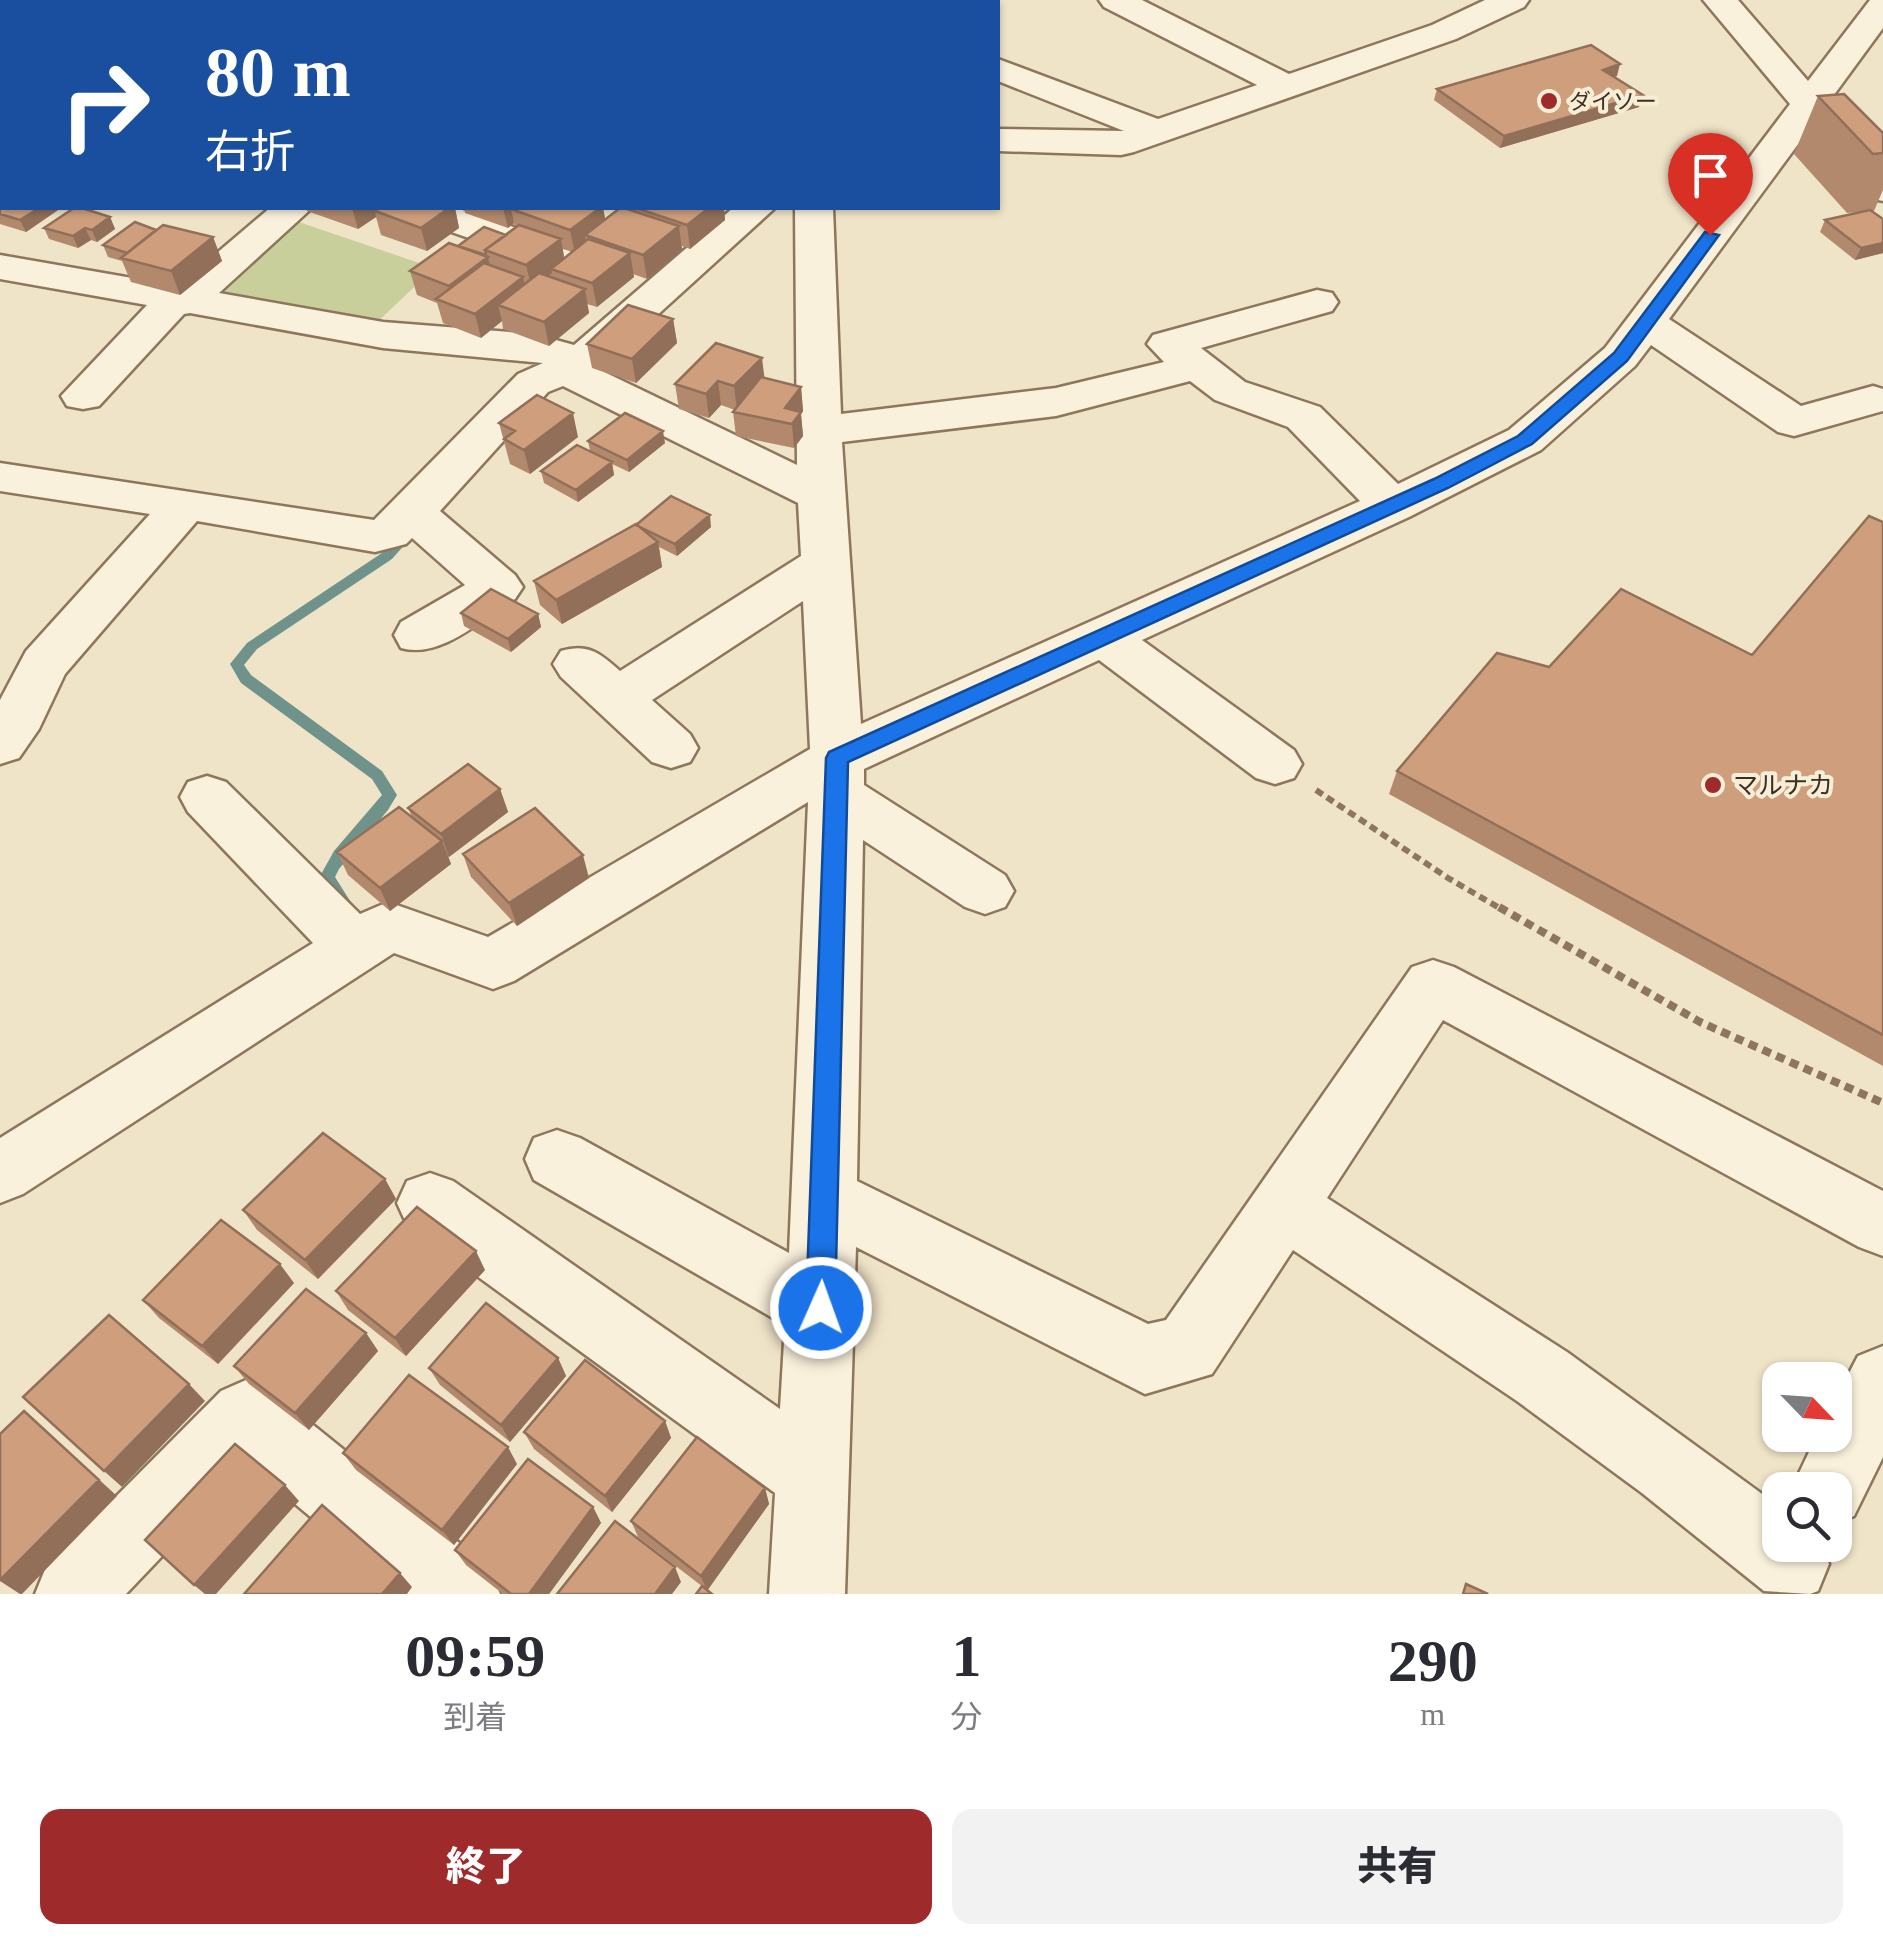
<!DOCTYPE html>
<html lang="ja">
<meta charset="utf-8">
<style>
body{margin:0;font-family:"Times New Roman","Noto Sans JP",serif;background:#f2f2f3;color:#2b2b33;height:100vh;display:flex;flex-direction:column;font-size:38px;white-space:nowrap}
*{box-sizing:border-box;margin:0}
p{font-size:32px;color:#7c7c81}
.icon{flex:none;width:55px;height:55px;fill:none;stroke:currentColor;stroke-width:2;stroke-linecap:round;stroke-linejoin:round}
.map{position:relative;height:1594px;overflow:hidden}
.panel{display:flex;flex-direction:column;background:#fff;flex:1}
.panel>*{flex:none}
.banner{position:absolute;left:0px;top:0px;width:1000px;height:210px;box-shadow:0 2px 8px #0004;background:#1a4fa0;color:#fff;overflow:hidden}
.needle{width:65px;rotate:115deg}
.controls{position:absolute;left:1762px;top:1362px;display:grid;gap:20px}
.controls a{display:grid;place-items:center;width:90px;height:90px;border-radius:20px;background:#fff;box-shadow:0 2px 8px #0004;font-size:50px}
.pin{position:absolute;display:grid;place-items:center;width:85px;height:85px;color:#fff;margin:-102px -42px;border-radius:50% 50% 50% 0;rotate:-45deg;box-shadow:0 0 10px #0007}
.pin .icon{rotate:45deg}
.me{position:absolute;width:110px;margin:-55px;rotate:2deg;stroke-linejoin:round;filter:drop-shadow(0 0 8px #0008)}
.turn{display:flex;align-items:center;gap:35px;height:210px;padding:0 40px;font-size:45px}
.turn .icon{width:130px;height:130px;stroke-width:2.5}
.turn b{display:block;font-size:70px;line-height:85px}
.eta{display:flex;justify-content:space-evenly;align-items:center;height:170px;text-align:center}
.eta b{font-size:60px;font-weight:800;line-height:70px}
.primary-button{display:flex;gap:20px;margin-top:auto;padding:20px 40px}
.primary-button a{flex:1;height:115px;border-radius:20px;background:#9e2a2b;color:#fff;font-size:40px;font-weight:800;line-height:115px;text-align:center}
.primary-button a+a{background:#f2f2f3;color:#2b2b33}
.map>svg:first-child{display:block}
.green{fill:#c9cf9b}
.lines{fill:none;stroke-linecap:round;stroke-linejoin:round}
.stream{fill:#6f938a;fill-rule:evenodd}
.minor-casing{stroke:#8d765c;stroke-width:5}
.path-far1{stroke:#8d765c;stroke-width:6;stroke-dasharray:8 5;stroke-linecap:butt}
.path{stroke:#8d765c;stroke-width:8;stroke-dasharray:9 6;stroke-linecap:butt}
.minor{fill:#faf1dc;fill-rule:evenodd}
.wall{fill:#b2896c;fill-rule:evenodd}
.shaded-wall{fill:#916f58}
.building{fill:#cf9f7d;stroke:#916f58;stroke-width:2.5}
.route{fill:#1a73e8;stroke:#114b97;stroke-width:2.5}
.poi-dot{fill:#9e2a2b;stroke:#f7eed8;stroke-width:4}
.labels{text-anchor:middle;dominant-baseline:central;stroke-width:8;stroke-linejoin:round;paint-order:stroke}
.far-poi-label{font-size:22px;fill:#3d2e20;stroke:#f7eed8;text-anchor:start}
.poi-label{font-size:25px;fill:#3d2e20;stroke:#f7eed8;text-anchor:start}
</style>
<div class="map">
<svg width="1883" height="1594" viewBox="0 0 1883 1594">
<rect width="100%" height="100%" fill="#f0e4c8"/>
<!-- green -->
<path class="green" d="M296,221L434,268L369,330L199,299Z"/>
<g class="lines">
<!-- stream -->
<path class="stream" d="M817,0H827L828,2H819Z
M407,530L414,534L392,559L257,649L244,665L251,675L382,771L397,795L388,810L339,869L335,877L352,904L350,909H338L319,878L334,851L382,795L372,779L241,683L230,664L247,643L382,553L402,531Z"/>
<!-- minor casing -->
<g class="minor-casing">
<path id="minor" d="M0,0H16L18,2H2L0,14Z
M353,0H394L396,2H355Z
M788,0H822V2H789Z
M1099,0H1142L1289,74L1432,25L1485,0H1529L1524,7L1456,39L1134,152L1121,155L998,151V129L1124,131L998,81V59L1158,119L1257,85L1104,7Z
M1703,0H1738L1808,81L1870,0H1883V28L1828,103L1883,166V201L1869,198L1810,128L1669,319L1801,406L1873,386L1883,389V411L1794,436L1778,432L1651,345L1635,366L1541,450L1409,517L1142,640L1294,750L1302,764L1294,778L1275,784L1256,778L1099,660L864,769V785L1005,875L1014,891L1005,907L985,914L965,907L863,840L857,1181L1148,1324L1166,1320L1412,967L1433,960L1454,967L1883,1191V1256L1859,1247L1443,1020L1327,1198L1567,1352L1780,1507V1545H1821L1829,1564L1818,1591L1810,1594L1764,1591L1642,1493L1517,1401L1293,1250L1212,1374L1145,1394L856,1247L845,1594H769L775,1493L407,1225L397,1203L407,1181L430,1173L453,1181L780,1409L785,1325L534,1180L525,1159L534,1138L557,1130L580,1138L789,1253L808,802L514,981L493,989L394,953L23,1194L0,1203V1138L313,943L188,812L180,797L188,782L207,776L226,782L360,914L388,902L488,937L810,749L803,601L652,700L690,734L698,748L690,762L671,768L652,762L561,677L553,664L561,651C588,643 600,653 620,671L801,556L798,503L563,386L548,392L440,511L515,575L523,587L515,599C482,619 441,659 401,648L394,635L401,622L465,585L412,538L406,544L375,552L197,521L65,674L39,729L19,758L0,764V700L26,651L150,514L0,491V463L374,520L518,374L543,363L383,348L190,313L184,314L99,406L83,409L67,406L61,396L147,305L0,279V255L178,286L270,208H312L219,293L383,322L534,334L574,345L733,208H775L598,369L797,465L795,208H833L841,414L1056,388L1164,362L1147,344L1153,335L1317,290L1332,293L1338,302L1332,311L1201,348L1245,382L1320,407L1398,484L1509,430L1605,348L1790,104ZM1190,381L1215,400L1288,427L1360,501L861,724L842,442L1056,416Z
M2,93V115L0,116V94Z
M401,208H456L568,245L574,254L568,263L554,266L540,263L406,216Z
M1883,1346V1457L1854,1516L1835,1524V1490H1791L1817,1435H1835V1400L1858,1356Z
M246,1380L271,1391L489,1567L500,1594H402L249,1465L126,1594H35L46,1567L221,1391Z"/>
</g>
<!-- path-far1 -->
<path class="path-far1" d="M1316,790L1448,878L1503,910"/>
<!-- path -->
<path class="path" d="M1499,907L1700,1022L1883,1103"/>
<!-- minor -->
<use href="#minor" class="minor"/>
</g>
<!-- wall -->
<path class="wall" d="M272,0H328L329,2H273Z
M1617,76L1614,77L1639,107L1500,148L1434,100L1437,89Z
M1818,96L1883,133V190L1874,211H1872L1883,219V253L1855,260L1820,232L1825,220L1862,212L1847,213L1794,154Z
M0,208L58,210L26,232L0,224Z
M306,208H455L459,228L427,251L381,235L376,217L358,229L307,211Z
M464,208H603L605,219L619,208H617H724L725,220L690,249L682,246V250L647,279L633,274L634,277L597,307L587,304L589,313L549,346L503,329L502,321L481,338L443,323L437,303L417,295L410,271L458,246L506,235L515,228L514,223L508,228L465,213ZM563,249L572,252L564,258Z
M110,217L115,229L97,242L91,240L78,248L49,239L44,228Z
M156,230L213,237L222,261L180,295L131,282L122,261L108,257L103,245Z
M673,319L677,343L636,383L592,368L587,344Z
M764,378L801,387L803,411L801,414L803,436L794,448L736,436L733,412L735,410L721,405L709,418L679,409L675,384Z
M499,423L578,437L530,474L510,464Z
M588,441L665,443L629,472L612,464L614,475L578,502L544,483L541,471L590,451Z
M1883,522V1066L1389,794L1397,771L1549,667L1752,655Z
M636,524L711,527L677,556L659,547L662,567L562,624L540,605L534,581Z
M461,613L538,614L541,627L511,652L464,626Z
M500,789L508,812L449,857L448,856L451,864L390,911L348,875L337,852L412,817L408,808Z
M463,854L589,878L517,926L471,877Z
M385,1179L396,1199L318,1279L257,1230L243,1210Z
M485,1270L406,1356L348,1310L336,1291Z
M294,1283L218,1364L159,1318L143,1300Z
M366,1333L378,1351L309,1430L249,1384L234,1366Z
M558,1358L566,1376L510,1442L440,1385L429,1368Z
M665,1421L671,1438L612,1512L534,1449L524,1432Z
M343,1453L517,1464L454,1545L356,1470Z
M765,1488L769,1504L707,1590L638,1537L631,1521Z
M593,1507L601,1523L549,1594H503L466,1565L455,1550Z"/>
<!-- shaded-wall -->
<path class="shaded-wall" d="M310,0H328L329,2H306Z
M1620,64L1617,76L1599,81L1603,70Z
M1643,95L1639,107L1500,148L1504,136Z
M2,137V152L0,153V138Z
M2,183V199L0,200V185Z
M39,208H57L58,210L26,232L20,220Z
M352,208H390L375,211L376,217L358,229Z
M449,208H455L459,228L427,251L421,228Z
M503,208H536L511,209L514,223L508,228Z
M600,208H603L607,228L585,235L586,244L575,253L570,230Z
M709,208H724L725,220L690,249L687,225Z
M110,217L115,229L97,242L92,230Z
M679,226L682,250L647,279L643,255Z
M85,228L91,240L78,248L73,236Z
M213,237L222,261L180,295L171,271Z
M561,239L565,263L551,269L552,273L532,289L526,265Z
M1883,243V253L1855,260L1861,248Z
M630,253L634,277L597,307L592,283Z
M488,257L493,280L454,306L449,286Z
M523,277L528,301L498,305L502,321L481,338L475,314Z
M585,289L589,313L549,346L544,322Z
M673,319L677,343L636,383L632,359Z
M762,358L765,382L737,410L734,386Z
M718,381L721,405L709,418L706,394Z
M801,387L803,411L801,414L803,436L794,448L792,424L785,408Z
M573,413L578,437L530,474L524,450Z
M663,431L665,443L629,472L627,460Z
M612,462L614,475L578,502L576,490Z
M710,515L711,527L677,556L675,544Z
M658,542L662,567L562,624L556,600Z
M538,614L541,627L511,652L508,639Z
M500,789L508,812L449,857L441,834Z
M442,841L451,864L390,911L380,888Z
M583,855L589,878L517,926L509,903Z
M385,1179L396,1199L318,1279L305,1260Z
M476,1251L485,1270L406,1356L395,1338Z
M280,1264L294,1283L218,1364L202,1346Z
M366,1333L378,1351L309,1430L295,1413Z
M558,1358L566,1376L510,1442L501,1425Z
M189,1384L205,1401L122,1487L104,1471Z
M24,1411L117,1496L22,1594H20L0,1581Z
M665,1421L671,1438L612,1512L605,1496Z
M508,1447L517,1464L454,1545L442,1530Z
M285,1485L299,1501L216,1594H205L194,1585Z
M765,1488L769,1504L707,1591L701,1576Z
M593,1507L601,1523L549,1594H529Z
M675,1567L681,1582L672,1594H655Z
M400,1573L412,1587L407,1594H382Z"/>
<!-- building -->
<path class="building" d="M285,0H310L306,2H294Z
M1591,45L1620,64L1603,70L1643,95L1504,136L1437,89Z
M1844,94L1883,133V153L1873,154L1818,96Z
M2,157V172H0V159Z
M2,206V208H39L20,220L0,214V208Z
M74,208H82L110,217L92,230L85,228L73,236L44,228Z
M380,208H449L421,228L375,211Z
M513,208H600L570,230L511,209Z
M620,208H624L679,226L643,255L585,235Z
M636,208H709L687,225Z
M1870,210L1883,219V243L1861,248L1825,220Z
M135,222L156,230L127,253L103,245Z
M163,225L213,237L171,271L121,258Z
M519,225L561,239L526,265L485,250Z
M484,227L506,235L485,250L486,255L458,246Z
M588,239L630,253L592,283L551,269Z
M449,243L488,257L449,286L410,271Z
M484,263L523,277L475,314L436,299Z
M539,273L585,289L544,322L498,305Z
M628,305L673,319L632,359L587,344Z
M716,343L762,358L734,386L718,381L706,394L675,384Z
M761,377L801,387L785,408L801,412L792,424L733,412Z
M537,395L573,413L524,450L504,439L515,431L499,423Z
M625,413L663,431L627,460L588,441Z
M577,445L612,462L576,490L541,471Z
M671,496L710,515L675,544L636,525Z
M1869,516L1883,522V1035L1397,771L1497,653L1549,667L1621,589L1752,655Z
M636,524L658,542L556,600L534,581Z
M491,589L538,614L508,639L461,613Z
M468,764L500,789L441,834L408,808Z
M399,807L442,841L380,888L337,852Z
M535,808L583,855L509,903L463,854Z
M323,1133L385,1179L305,1260L243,1210Z
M417,1207L476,1251L395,1338L336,1291Z
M221,1220L280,1264L202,1346L143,1300Z
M306,1289L366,1333L295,1413L234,1366Z
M486,1303L558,1358L501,1425L429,1368Z
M109,1315L189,1384L104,1471L23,1397Z
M585,1360L665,1421L605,1496L524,1432Z
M409,1375L508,1447L442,1530L343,1453Z
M24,1411L99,1480L0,1580V1434Z
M697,1437L765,1488L701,1576L631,1521Z
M235,1444L285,1485L194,1585L145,1540Z
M528,1459L593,1507L529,1594H511L455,1550Z
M322,1505L400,1573L382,1594H244Z
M615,1521L675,1567L655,1594H557Z
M1466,1584L1488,1594H1463Z
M702,1586L712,1594H696Z"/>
<!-- route -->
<path class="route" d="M1705,232L1719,235L1627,361L1532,444L1448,488L848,762L835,1308L831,1318L821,1322L811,1318L806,1308L826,758L829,752L1434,479L1518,436L1614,353Z"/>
<!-- markers -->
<g class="poi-dot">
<circle cx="1549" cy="101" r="10"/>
<circle cx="1713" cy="785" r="10"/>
</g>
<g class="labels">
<!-- far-poi labels -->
<g class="far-poi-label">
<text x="1569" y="101">ダイソー</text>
</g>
<!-- poi labels -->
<g class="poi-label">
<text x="1733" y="785">マルナカ</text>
</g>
</g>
</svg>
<div class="controls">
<a><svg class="needle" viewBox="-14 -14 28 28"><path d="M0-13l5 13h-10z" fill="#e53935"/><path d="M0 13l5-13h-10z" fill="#7c7c81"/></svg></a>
<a><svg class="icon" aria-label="search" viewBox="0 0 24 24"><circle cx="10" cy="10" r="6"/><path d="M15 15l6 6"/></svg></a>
</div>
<div class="pin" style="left:1710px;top:235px;background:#d93025"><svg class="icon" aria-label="arrive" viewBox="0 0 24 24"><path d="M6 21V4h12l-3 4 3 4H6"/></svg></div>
<svg class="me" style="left:821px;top:1308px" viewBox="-20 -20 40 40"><circle r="17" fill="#1a73e8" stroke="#fff" stroke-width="3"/><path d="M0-11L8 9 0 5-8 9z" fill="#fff"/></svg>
<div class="banner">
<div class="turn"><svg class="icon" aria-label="right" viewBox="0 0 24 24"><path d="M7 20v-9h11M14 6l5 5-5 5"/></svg><div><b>80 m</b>右折</div></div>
</div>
</div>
<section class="panel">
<div class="eta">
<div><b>09:59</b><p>到着</p></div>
<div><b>1</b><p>分</p></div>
<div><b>290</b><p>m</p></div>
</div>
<div class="primary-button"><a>終了</a><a>共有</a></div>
</section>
